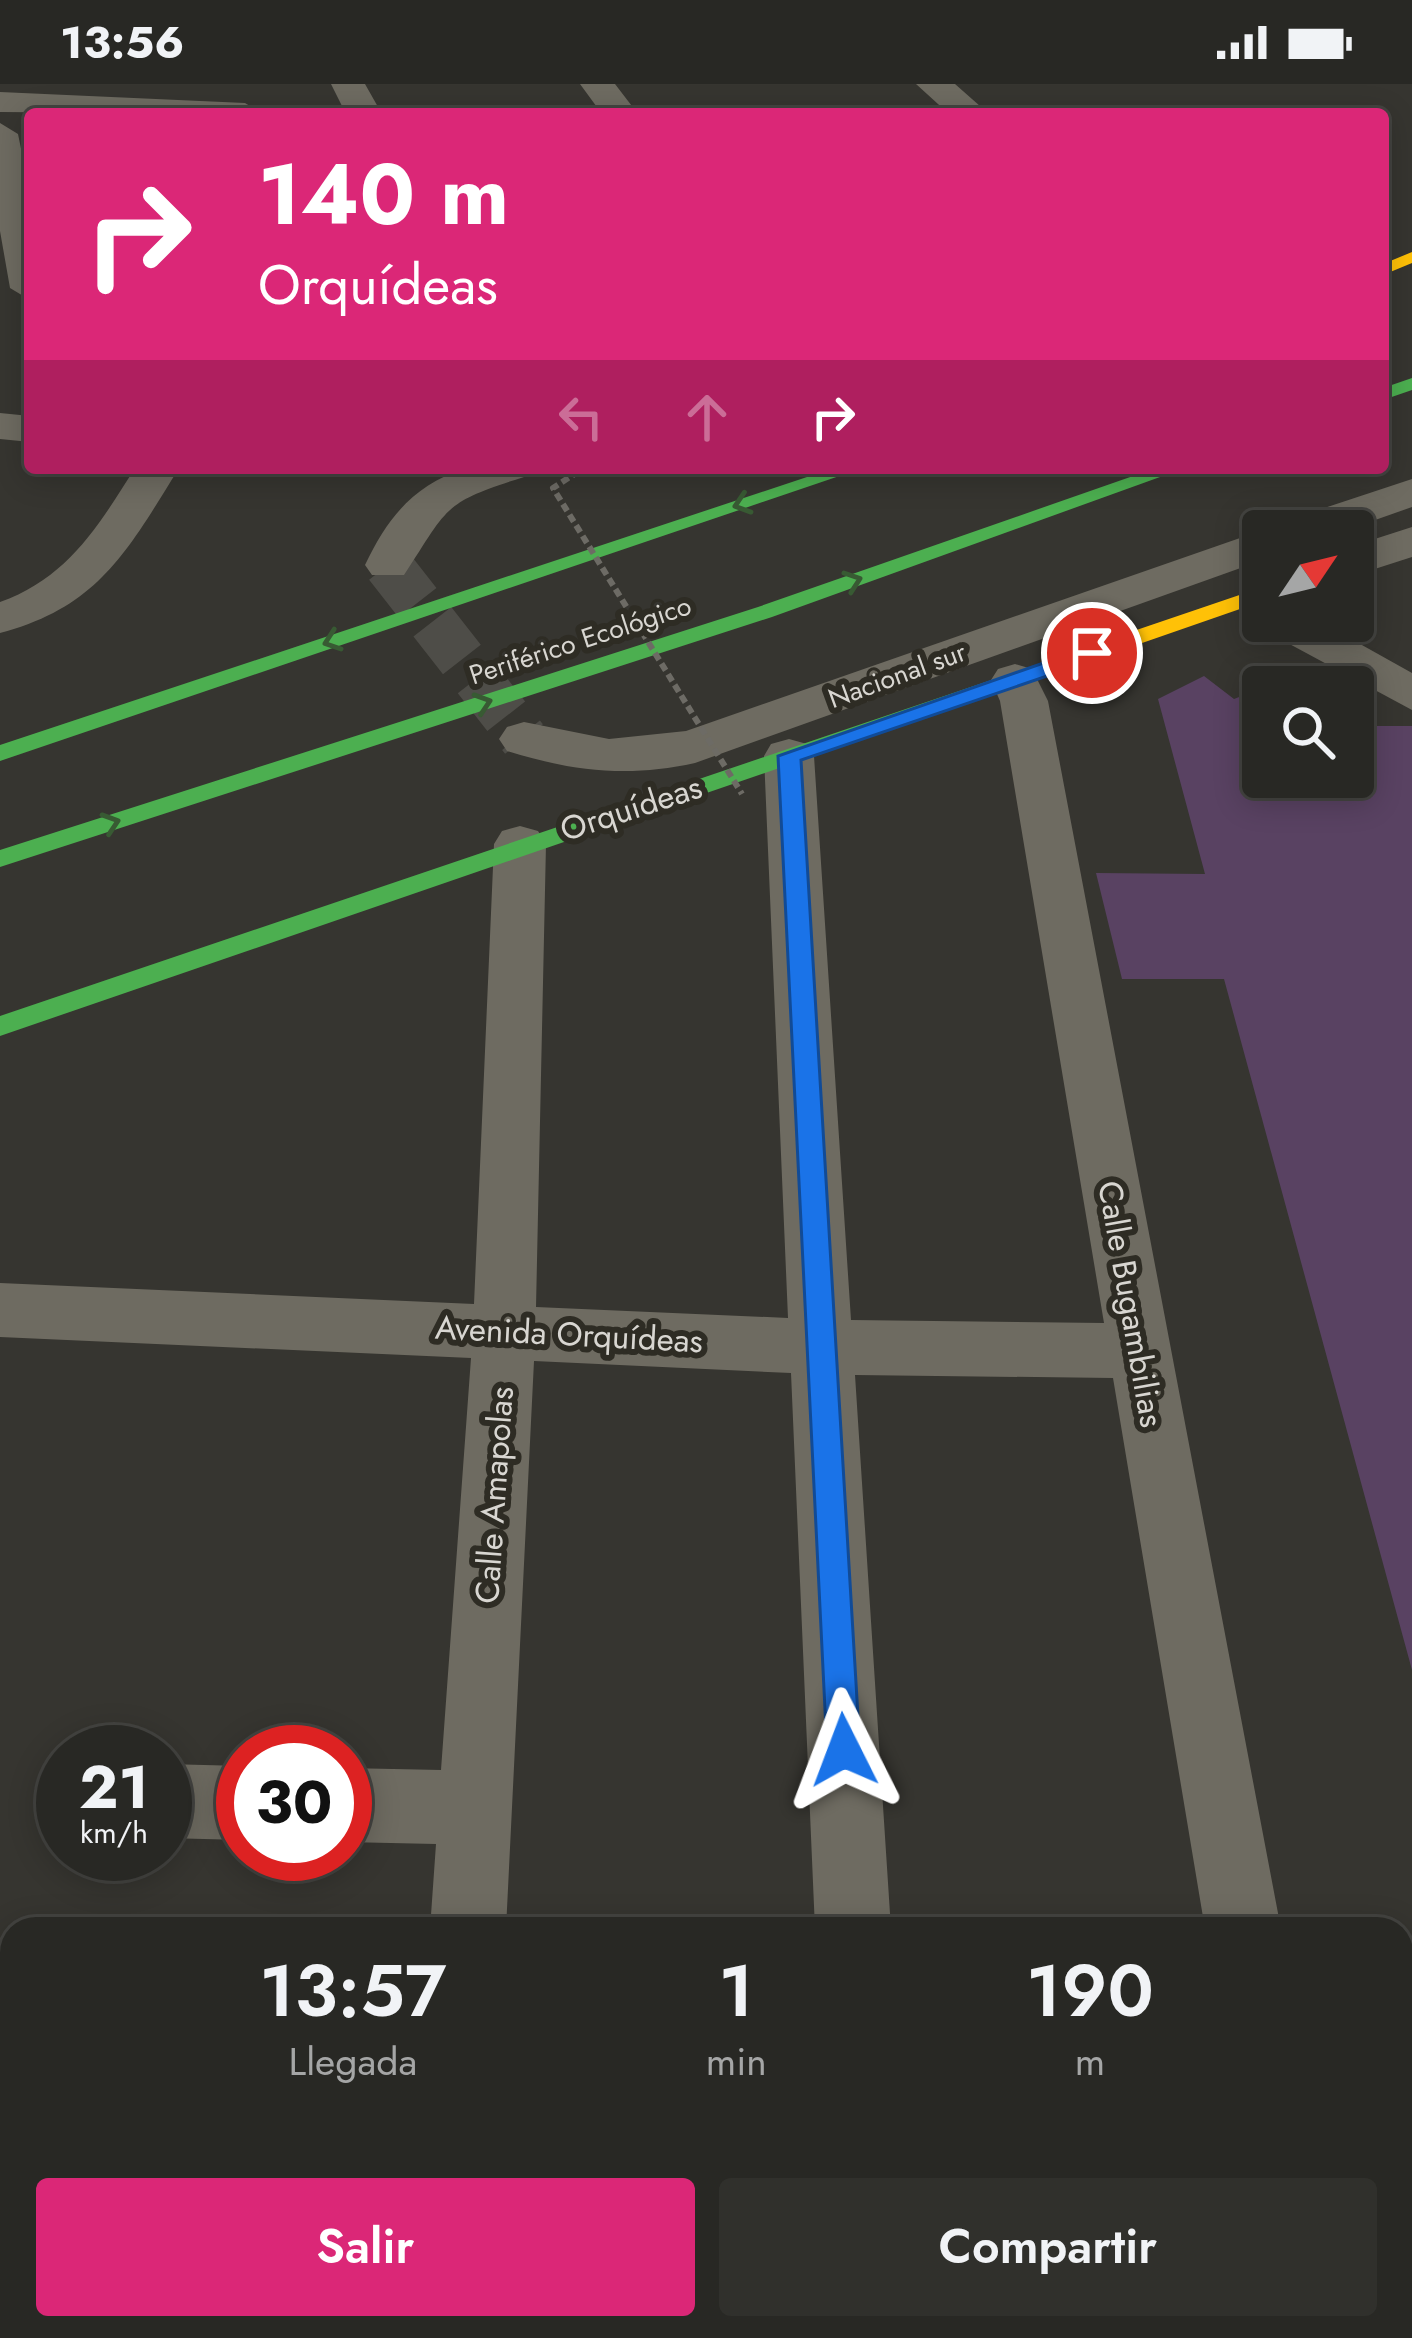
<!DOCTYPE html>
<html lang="es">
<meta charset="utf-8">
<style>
body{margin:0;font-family:Jost,sans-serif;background:#30302c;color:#f1f3f6;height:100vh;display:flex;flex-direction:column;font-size:45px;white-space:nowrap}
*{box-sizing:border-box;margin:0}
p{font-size:39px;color:#a5a6a6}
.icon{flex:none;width:66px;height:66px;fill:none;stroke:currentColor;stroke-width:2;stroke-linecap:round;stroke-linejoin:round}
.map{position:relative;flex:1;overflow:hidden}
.details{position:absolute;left:0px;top:1833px;width:1413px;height:423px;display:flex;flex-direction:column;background:#282824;border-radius:36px 36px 0 0;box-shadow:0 6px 30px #0003,0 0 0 3px #444441}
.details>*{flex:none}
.top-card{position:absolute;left:24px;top:24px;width:1365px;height:366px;border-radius:12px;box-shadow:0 6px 30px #0003,0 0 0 3px #444441;background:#db2777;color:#fff;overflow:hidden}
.needle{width:78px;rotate:55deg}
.buttons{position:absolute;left:1242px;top:426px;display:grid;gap:24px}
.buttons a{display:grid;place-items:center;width:132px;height:132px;border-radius:12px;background:#282824;box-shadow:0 6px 30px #0003,0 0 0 3px #444441;font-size:60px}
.speed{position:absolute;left:36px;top:1641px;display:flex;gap:24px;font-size:60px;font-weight:700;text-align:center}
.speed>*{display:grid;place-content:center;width:156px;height:156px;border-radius:50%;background:#282824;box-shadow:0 6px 30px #0003,0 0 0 3px #444441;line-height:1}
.speed small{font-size:30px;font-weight:400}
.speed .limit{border:18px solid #d22;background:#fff;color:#111}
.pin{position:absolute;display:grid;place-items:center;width:102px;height:102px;color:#fff;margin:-51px;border:6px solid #fff;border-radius:50%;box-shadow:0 3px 12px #0007}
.me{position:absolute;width:132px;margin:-66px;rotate:357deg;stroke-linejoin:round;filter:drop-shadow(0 0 9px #0008)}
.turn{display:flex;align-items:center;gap:42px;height:252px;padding:0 36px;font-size:54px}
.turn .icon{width:156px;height:156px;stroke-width:2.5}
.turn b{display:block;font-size:84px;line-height:102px}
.lanes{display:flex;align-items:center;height:114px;padding:0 36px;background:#0003;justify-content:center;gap:60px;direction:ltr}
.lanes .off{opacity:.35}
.eta{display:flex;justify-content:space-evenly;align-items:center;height:204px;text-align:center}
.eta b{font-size:72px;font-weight:600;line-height:84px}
.cta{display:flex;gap:24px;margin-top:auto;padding:24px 36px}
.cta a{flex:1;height:138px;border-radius:12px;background:#db2777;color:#fff;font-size:48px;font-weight:600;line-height:138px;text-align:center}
.cta a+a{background:#30302c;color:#f1f3f6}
.status{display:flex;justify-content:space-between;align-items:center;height:84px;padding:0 60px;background:#282824;direction:ltr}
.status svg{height:33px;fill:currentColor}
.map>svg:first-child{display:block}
.green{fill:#594262}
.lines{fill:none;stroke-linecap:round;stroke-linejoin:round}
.street-tunnel{stroke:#4e4d48;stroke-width:48;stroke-dasharray:48 24;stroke-linecap:butt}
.street{fill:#6e6b61;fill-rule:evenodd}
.fast{fill:#4caf50;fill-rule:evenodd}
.slow{fill:#ffc107;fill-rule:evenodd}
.path-bridge-far1{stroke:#6d6b65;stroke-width:4.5;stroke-dasharray:6 4.5;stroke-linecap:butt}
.path-bridge{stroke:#6d6b65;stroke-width:6;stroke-dasharray:8 4.5;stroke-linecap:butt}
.oneway{stroke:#385a33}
.route{fill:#1a73e8;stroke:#114b97;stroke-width:3}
.labels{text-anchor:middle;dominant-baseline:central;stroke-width:12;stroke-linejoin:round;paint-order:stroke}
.far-street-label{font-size:27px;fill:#d8d6d1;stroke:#2e2c24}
.street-label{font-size:33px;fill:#d8d6d1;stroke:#2e2c24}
</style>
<div class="status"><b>13:56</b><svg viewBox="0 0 49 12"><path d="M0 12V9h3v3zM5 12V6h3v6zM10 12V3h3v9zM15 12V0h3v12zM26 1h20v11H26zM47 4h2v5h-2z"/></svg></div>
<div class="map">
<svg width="1412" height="2254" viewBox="0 0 1412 2254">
<rect width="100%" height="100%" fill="#363530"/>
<!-- green -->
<path class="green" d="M1204,592L1234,615L1257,606L1263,610V693H1353V642H1412V1586L1224,895H1122L1096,789L1205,790L1158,615Z"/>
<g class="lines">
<!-- street-tunnel -->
<path class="street-tunnel" d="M388,481L524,655"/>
<!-- street -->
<path class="street" d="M331,0H365L382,30H346Z
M580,0H615L638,30H602Z
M916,0H955L989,30H949Z
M0,8L245,19L263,30L0,28Z
M0,39L18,50L30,109V216L10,204L0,147Z
M0,329L30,332V358L0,355Z
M135,384H179C128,466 99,523 0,549V518C68,494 99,441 135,384Z
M465,384H531L524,393C441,419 449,423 404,491H372L365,481C388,433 413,402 465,384Z
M1412,395V423L1344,447H1279L1285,437Z
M1412,443V473L1353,492V462Z
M1263,446V476L695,679C628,694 571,687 507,667L499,655L507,643L524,638L609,655L686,647Z
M1263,532V537H1319L1412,589V626L1267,548L1260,537Z
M1015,580L1032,585L1048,617L1281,1845H1205L1113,1294L855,1291L891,1845H815L791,1289L534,1277L506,1845H430L436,1760L345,1758V1684L441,1686L471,1274L0,1253V1199L474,1220L494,760L502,747L520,742L538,747L546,760L536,1223L788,1234L764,672L771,660L789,655L807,660L814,672L851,1236L1104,1239L1000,617L991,596L998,585Z
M165,1680L243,1682V1756L165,1754Z
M400,2244H486V2254H400Z
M830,2244H916V2254H830Z
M1271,2244H1357L1359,2254H1273Z"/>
<!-- fast -->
<path class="fast" d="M1412,294V306L1383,316V304Z
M834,384H863L0,677V661Z
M1156,384H1185L772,533L0,783V766L758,523Z
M1065,571L1076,578L1073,583L0,952V932Z"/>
<!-- slow -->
<path class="slow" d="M1412,168V179L1383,191V180Z
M1263,503V517L1073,583L1065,585L1054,578L1057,573Z"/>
<!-- path-bridge-far1 -->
<path class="path-bridge-far1" d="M574,390L583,384"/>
<!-- path-bridge -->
<path class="path-bridge" d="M579,387L553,404L742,710"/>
</g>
<!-- one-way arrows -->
<defs><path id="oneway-chevron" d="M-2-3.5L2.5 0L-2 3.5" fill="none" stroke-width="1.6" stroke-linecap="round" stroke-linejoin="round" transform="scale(3)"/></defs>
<g class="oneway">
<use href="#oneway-chevron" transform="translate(742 420) rotate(162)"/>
<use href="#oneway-chevron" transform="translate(853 497) rotate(-19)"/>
<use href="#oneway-chevron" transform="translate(332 557) rotate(161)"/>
<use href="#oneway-chevron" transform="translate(483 619) rotate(-18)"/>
<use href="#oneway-chevron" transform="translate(111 739) rotate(-18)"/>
</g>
<!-- route -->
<path class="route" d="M1092,562L1100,564V574L801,676L860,1666L855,1677L844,1682L832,1677L827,1666L778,672Z"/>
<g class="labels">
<!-- far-street labels -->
<g class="far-street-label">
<text transform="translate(580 556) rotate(-18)">Periférico Ecológico</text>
<text transform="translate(897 591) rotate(-20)">Nacional sur</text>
</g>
<!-- street labels -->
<g class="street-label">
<text transform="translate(631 724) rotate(-18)">Orquídeas</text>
<text transform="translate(1131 1220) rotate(80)">Calle Bugambilias</text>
<text transform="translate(569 1250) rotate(3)">Avenida Orquídeas</text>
<text transform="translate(494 1411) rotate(-86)">Calle Amapolas</text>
</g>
</g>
</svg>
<div class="buttons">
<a><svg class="needle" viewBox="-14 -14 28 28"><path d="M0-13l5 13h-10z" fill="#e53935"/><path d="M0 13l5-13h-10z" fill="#a5a6a6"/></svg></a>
<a><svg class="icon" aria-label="search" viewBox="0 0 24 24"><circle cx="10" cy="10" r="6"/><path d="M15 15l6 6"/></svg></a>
</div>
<div class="speed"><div>21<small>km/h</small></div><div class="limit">30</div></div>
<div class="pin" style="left:1092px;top:569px;background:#d93025"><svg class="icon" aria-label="arrive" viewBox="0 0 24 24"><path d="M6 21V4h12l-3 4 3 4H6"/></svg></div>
<svg class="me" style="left:844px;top:1666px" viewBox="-20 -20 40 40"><path d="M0-17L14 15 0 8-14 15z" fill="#1a73e8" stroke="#fff" stroke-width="4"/></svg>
<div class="top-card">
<div class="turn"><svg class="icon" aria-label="right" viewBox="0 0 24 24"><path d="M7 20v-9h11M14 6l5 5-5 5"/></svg><div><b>140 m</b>Orquídeas</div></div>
<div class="lanes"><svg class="icon off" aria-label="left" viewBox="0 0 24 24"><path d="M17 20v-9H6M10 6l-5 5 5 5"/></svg><svg class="icon off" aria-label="ahead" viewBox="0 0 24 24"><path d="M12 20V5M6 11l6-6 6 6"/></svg><svg class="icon" aria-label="right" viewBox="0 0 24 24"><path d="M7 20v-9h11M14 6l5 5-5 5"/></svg></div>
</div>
<section class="details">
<div class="eta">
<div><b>13:57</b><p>Llegada</p></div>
<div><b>1</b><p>min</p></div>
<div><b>190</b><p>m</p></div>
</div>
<div class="cta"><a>Salir</a><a>Compartir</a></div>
</section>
</div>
